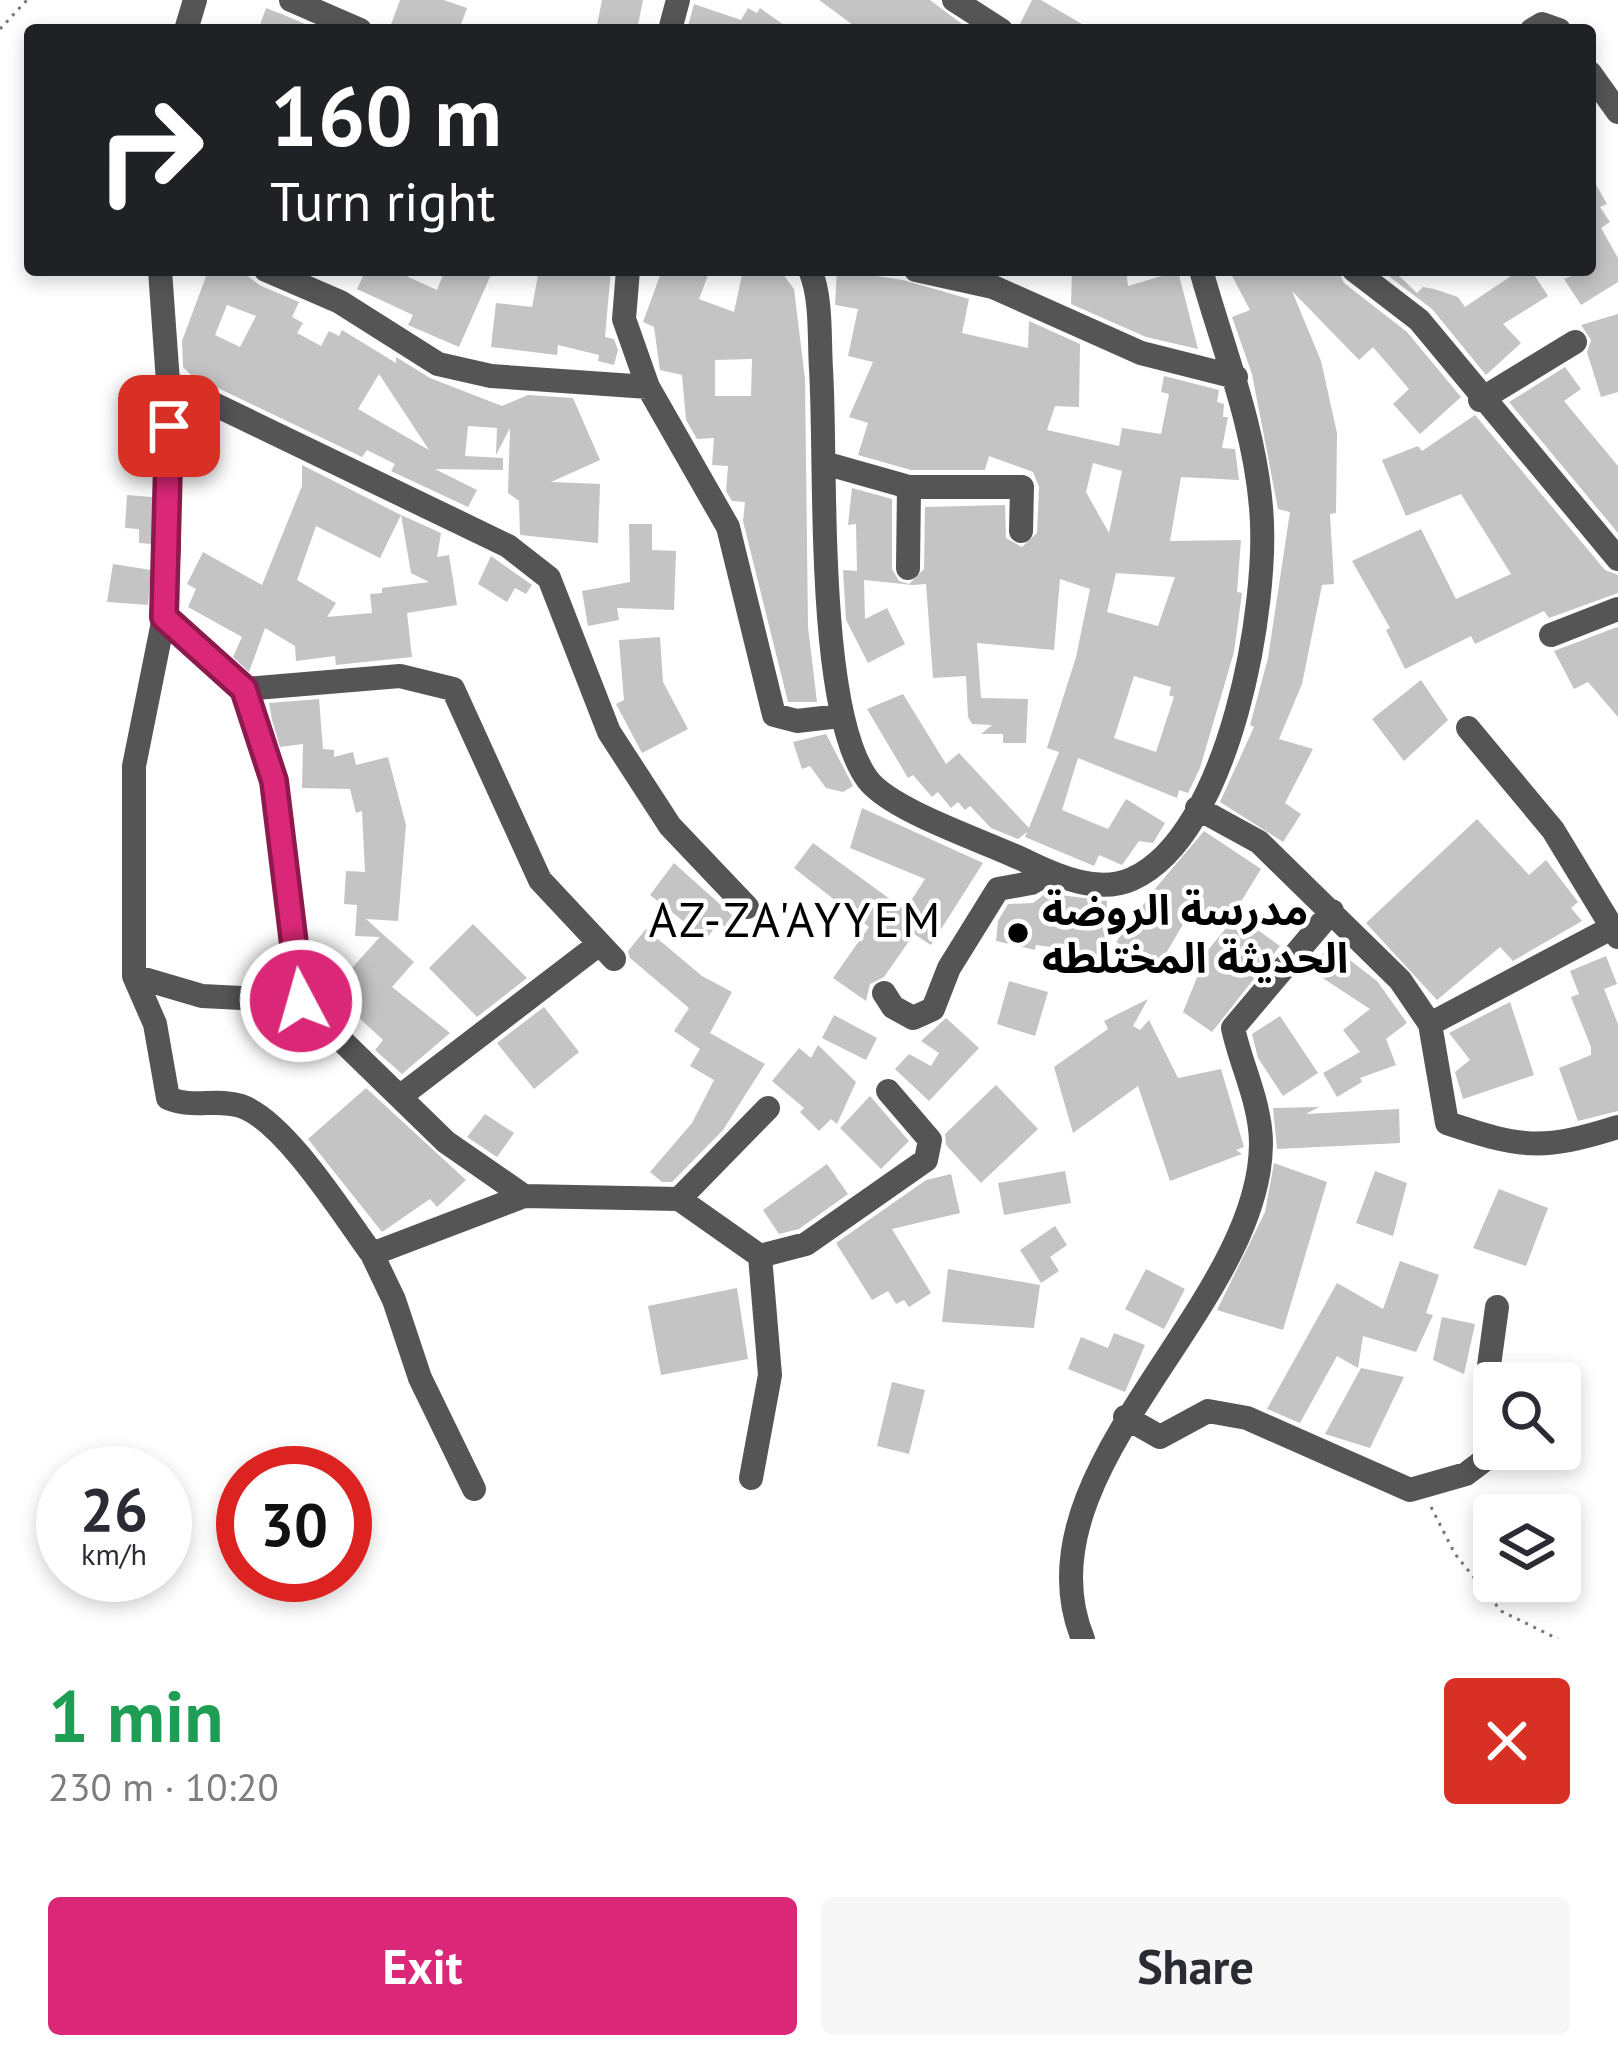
<!DOCTYPE html>
<meta charset="utf-8">
<style>
body{margin:0;font-family:"PT Sans","Noto Sans Arabic",sans-serif;background:#f7f7f7;color:#2b2b33;height:100vh;display:flex;flex-direction:column;font-size:45px;white-space:nowrap}
*{box-sizing:border-box;margin:0}
p{font-size:39px;color:#7c7c81}
.icon{flex:none;width:66px;height:66px;fill:none;stroke:currentColor;stroke-width:2;stroke-linecap:round;stroke-linejoin:round}
.map{position:relative;height:1639px;overflow:hidden}
.drawer{display:flex;flex-direction:column;background:#fff;flex:1}
.drawer>*{flex:none}
.top-card{position:absolute;left:24px;top:24px;width:1572px;height:252px;border-radius:12px;box-shadow:0 6px 18px #0003;background:#202124;color:#fff;overflow:hidden}
.tools{position:absolute;left:1473px;top:1362px;display:grid;gap:24px}
.tools a{display:grid;place-items:center;width:108px;height:108px;border-radius:12px;background:#fff;box-shadow:0 6px 18px #0003;font-size:60px}
.speed{position:absolute;left:36px;top:1446px;display:flex;gap:24px;font-size:60px;font-weight:700;text-align:center}
.speed>*{display:grid;place-content:center;width:156px;height:156px;border-radius:50%;background:#fff;box-shadow:0 6px 18px #0003;line-height:1}
.speed small{font-size:30px;font-weight:400}
.speed .limit{border:18px solid #d22;background:#fff;color:#111}
.pin{position:absolute;display:grid;place-items:center;width:102px;height:102px;color:#fff;margin:-51px;border-radius:24px;box-shadow:0 6px 18px #0006}
.me{position:absolute;width:132px;margin:-66px;rotate:354deg;stroke-linejoin:round;filter:drop-shadow(0 0 9px #0008)}
.turn{display:flex;align-items:center;gap:42px;height:252px;padding:0 48px;font-size:54px}
.turn .icon{width:156px;height:156px;stroke-width:2.5}
.turn b{display:block;font-size:84px;line-height:102px}
.round{display:grid;place-items:center;flex:none;width:126px;height:126px;border-radius:12px;background:#f7f7f7}
.summary{display:flex;align-items:center;justify-content:space-between;height:204px;padding:0 48px}
h1{font-size:72px;font-weight:800;line-height:90px;color:#1e9e55}
.button{display:flex;gap:24px;margin-top:auto;padding:24px 48px}
.button a{flex:1;height:138px;border-radius:12px;background:#db2777;color:#fff;font-size:48px;font-weight:800;line-height:138px;text-align:center}
.button a+a{background:#f7f7f7;color:#2b2b33}
.map>svg:first-child{display:block}
.building{fill:#c4c4c4;fill-rule:evenodd}
.lines{fill:none;stroke-linecap:round;stroke-linejoin:round}
.path{stroke:#777;stroke-width:3;stroke-dasharray:3 6;stroke-linecap:butt}
.minor{stroke:#555;stroke-width:24}
.route-casing{stroke:#8e194d;stroke-width:30}
.route{stroke:#db2777;stroke-width:21}
.poi-dot{fill:#000;stroke:#fff;stroke-width:4.5}
.labels{text-anchor:middle;dominant-baseline:central;stroke-width:9;stroke-linejoin:round;paint-order:stroke}
.poi-label{font-size:42px;font-weight:bold;fill:#000;stroke:#fff;text-anchor:start}
.quarter-label{font-size:48px;letter-spacing:3px;fill:#000;stroke:#fff}
</style>
<div class="map">
<svg width="1618" height="1639" viewBox="0 0 1618 1639">
<rect width="100%" height="100%" fill="#fff"/>
<!-- building -->
<path class="building" d="M400,0H444L467,8L459,30H389Z
M602,0H643L637,30H596Z
M819,0H930L970,30H850L853,25Z
M1032,0H1041L1092,30H1017Z
M694,4L741,20L748,8L757,13L760,8L791,30H687Z
M266,8L284,15L319,30H258Z
M1590,174L1607,204L1600,207L1610,222L1601,228L1618,258V282L1581,305L1564,279L1572,276L1568,270H1590Z
M225,270H241L259,285L299,302L292,317L303,323L297,333L321,346L329,331L339,336L342,330L396,363V357L430,378L502,406L528,395L573,398L600,460L551,482L600,484L598,543L520,535L519,501L508,493L510,428L496,455L497,428L468,426L465,456L503,458V470L435,469L477,490L468,507L391,471L395,464L367,450L362,457L191,375L183,367L182,341L208,271L222,276ZM227,305L256,316L240,347L215,335ZM379,374L429,450L358,409Z
M366,270H393L437,290L445,270H493L459,347L408,325L413,315L357,289Z
M539,270H611L605,337L614,339L618,350L614,365L598,361L599,355L558,345L557,355L491,347L496,303L532,307Z
M662,270H710L699,299L734,312L743,270H780L794,289L805,379L808,627L817,702H788L743,521L745,502L732,501L726,491L728,466L712,465L714,438L697,439L686,420L682,375L660,370L654,327L643,322ZM752,359L751,396H715V360Z
M837,270L903,280L969,299L962,333L1028,348L1029,321L1080,344L1079,407L1055,406L1047,430L1119,446L1122,428L1161,434L1169,394L1161,392L1164,376L1219,390L1217,402L1224,404L1223,417H1228L1222,448L1235,449L1239,480L1181,477L1170,541L1241,540L1237,592L1242,593L1234,652L1200,768L1188,793L1179,790L1177,798L1078,758L1062,810L1108,829L1126,799L1165,823L1153,843L1139,841L1122,865L1099,855L1094,866L1025,837L1027,832L1018,839L991,828L970,806L965,810L958,802L951,808L938,792L932,797L913,775L908,778L867,709L903,694L946,764L959,753L1029,828L1059,752L1047,748L1076,657L1090,589L1060,579L1054,650L977,643L981,698L1028,699L1026,743H1003V734H981L992,725L972,724L968,717L966,676L933,678L926,584L913,585L864,580L865,619L887,608L905,644L868,663L846,620L843,570L857,571L856,524L848,525L852,488L892,499V569L899,581L909,584L924,569L925,507L1005,505L1006,538L1022,547L1037,533L1039,487L1033,472L989,456L985,470H911L858,455L868,423L849,417L873,362L848,356L858,309L835,305ZM1093,463L1122,471L1109,533L1086,492ZM1116,573L1175,577L1158,626L1107,612ZM1134,676L1171,687L1169,695L1174,697L1156,752L1114,738Z
M1072,270H1126L1128,286L1178,271L1198,349L1146,337L1071,304Z
M1229,270H1338L1344,283L1407,332L1461,397L1420,434L1393,404L1409,389L1373,347L1359,360L1292,291L1321,361L1337,433L1336,513L1330,514L1334,584L1322,585L1302,684L1279,739L1313,749L1285,803L1301,814L1283,842L1220,802L1254,727L1250,725L1268,658L1290,512L1278,509L1252,374L1232,317L1250,310Z
M1393,270L1417,293L1423,287L1434,289L1458,297L1465,307L1520,270H1531L1548,296L1503,324L1521,343L1486,375L1432,309L1386,274Z
M1618,314V392L1601,397L1587,352L1591,340L1581,325Z
M1565,367L1581,389L1564,401L1618,466V533L1509,402Z
M1475,415L1605,570L1618,575V593L1549,618L1544,611L1475,644L1471,636L1405,669L1386,630L1390,628L1352,561L1421,529L1456,599L1511,574L1461,494L1406,516L1382,460L1418,446L1422,451Z
M302,465L401,515L380,558L316,526L297,580L336,603L327,617L372,613L370,594L382,593V588L429,582L411,573L401,515L441,533L437,557L449,555L457,605L407,613L412,657L336,665L335,656L296,661L295,646L265,628L249,672L233,657L242,637L188,607L196,589L187,584L203,552L262,585L302,486Z
M127,495L152,497V544L139,543V529L125,528Z
M629,524H652V550L676,551L674,610L617,608L619,620L588,626L582,591L630,582Z
M491,556L532,585L526,594L515,588L507,602L478,584Z
M113,564L151,570L148,605L107,602Z
M1617,627L1618,628V717L1588,682L1574,689L1554,651Z
M660,637L663,682L688,729L642,753L616,704L624,700L619,640Z
M1421,680L1448,720L1404,761L1372,719Z
M319,699L323,749L334,750V757L353,752L356,765L388,757L406,825L398,921L366,919L414,962L392,987L450,1033L402,1074L375,1050L383,1040L358,1017L350,1025L340,1015L346,1008L329,993L380,937L355,936L357,905L344,904L346,871L365,872L362,811L356,813L350,789L302,788L303,744L280,747L272,720L269,703Z
M826,734L853,786L843,792L826,788L810,766L802,769L793,742Z
M862,808L983,863L931,945L914,934L884,977L870,984L866,1001L833,978L869,927L794,868L813,843L905,910L925,879L850,848Z
M1477,819L1529,875L1546,860L1578,902L1571,908L1582,921L1513,961L1500,947L1437,1000L1366,923Z
M1204,831L1261,869L1234,913L1280,946L1212,1032L1183,1012L1208,950L1227,927L1195,904L1162,960L1156,957L1151,965L1116,942L1149,897L1172,898L1154,890Z
M674,863L733,916L725,927L719,922L706,939L650,895Z
M1046,893L1107,901L1105,967L1065,966L1066,949L1036,945L1035,950L996,941L998,921L1008,904L1033,903Z
M473,924L527,978L477,1017L429,968Z
M646,929L702,976L732,992L710,1033L765,1064L723,1130L672,1182H662L650,1172L692,1123L714,1080L690,1066L700,1049L674,1031L689,1008L630,958L628,951Z
M1329,944L1377,981L1407,1023L1386,1039L1396,1065L1360,1078L1362,1082L1337,1097L1323,1073L1360,1052L1343,1030L1370,1009L1312,971Z
M1606,956L1617,984L1604,989L1618,1024V1111L1578,1121L1559,1068L1591,1055V1047L1571,997L1579,994L1570,971Z
M1009,981L1048,992L1035,1036L997,1024Z
M1148,999L1133,1026L1140,1030L1149,1020L1178,1078L1221,1069L1244,1147L1236,1150L1242,1154L1170,1181L1138,1086L1073,1133L1054,1067L1108,1029L1104,1021Z
M1510,1002L1534,1075L1463,1099L1455,1072L1470,1060L1449,1033Z
M544,1007L579,1052L534,1089L497,1043Z
M834,1015L877,1038L866,1060L822,1038Z
M1280,1016L1318,1073L1283,1096L1258,1058L1252,1034Z
M946,1018L979,1048L929,1101L895,1069L909,1054L931,1066L939,1053L921,1041Z
M818,1045L856,1082L837,1124L831,1119L819,1131L800,1112L804,1108L772,1081L799,1048L811,1058Z
M996,1085L1038,1129L981,1183L946,1145L945,1134Z
M366,1088L466,1180L437,1207L430,1199L382,1232L308,1139Z
M870,1096L909,1141L881,1169L840,1128Z
M1319,1107L1306,1114L1399,1109L1400,1143L1277,1149L1273,1108Z
M485,1114L514,1133L497,1157L467,1137Z
M1274,1163L1327,1182L1283,1330L1217,1310L1265,1212Z
M827,1164L848,1194L799,1229L779,1234L763,1210Z
M1065,1171L1071,1203L1004,1215L998,1183Z
M1375,1171L1407,1183L1393,1236L1356,1223Z
M951,1174L960,1213L892,1229L931,1293L909,1307L904,1300L896,1304L888,1291L872,1300L836,1243L926,1180Z
M1499,1189L1548,1208L1526,1266L1473,1248Z
M1055,1226L1067,1245L1050,1257L1059,1271L1041,1283L1020,1250Z
M1400,1261L1439,1275L1426,1313L1433,1315L1416,1352L1363,1336L1358,1368L1337,1356L1300,1423L1267,1409L1337,1283L1383,1309Z
M948,1269L1040,1285L1034,1328L942,1322Z
M1146,1269L1185,1289L1164,1329L1125,1309Z
M737,1288L748,1359L661,1375L648,1306Z
M1442,1317L1475,1324L1464,1374L1433,1360Z
M1114,1333L1145,1345L1125,1392L1068,1369L1081,1337L1108,1348Z
M1361,1368L1404,1377L1370,1448L1325,1434Z
M892,1382L925,1390L909,1454L877,1446Z"/>
<g class="lines">
<!-- path -->
<path class="path" d="M0,29L27,0
M1431,1507L1455,1554L1501,1611L1558,1639"/>
<!-- minor -->
<path class="minor" d="M291,0L360,30
M954,0L1001,30
M186,30L195,0
M670,30L678,0
M1532,30L1542,24L1559,30
M1590,73L1618,112
M160,270L168,382L169,547L164,617L134,766V976L155,1024L168,1098C193,1109 216,1098 241,1106C285,1121 344,1216 372,1254L524,1196
M266,270L340,302L438,364L491,376L648,387
M628,270L624,319L648,387L728,527L774,715L797,721L840,716
M810,270C822,298 819,338 821,369C827,464 815,709 868,780C893,812 988,842 1028,862C1059,877 1099,894 1132,879C1230,835 1270,603 1261,507C1254,424 1223,349 1201,270
M916,270L993,287L1141,353L1236,377
M1354,270L1419,320L1618,559
M168,382L508,546L549,578L609,732L670,826L747,907
M1480,400L1575,342
M824,463L909,487L908,568
M909,487H1022L1021,531
M164,617L244,689L274,781L301,1001L446,1142L524,1196L679,1199L760,1256L770,1375L751,1478
M1551,635L1618,609
M244,689L400,676L453,689L540,880L614,959
M1468,728L1553,830L1618,937
M1197,808L1259,842L1400,980L1430,1024L1447,1123C1522,1148 1542,1151 1618,1127
M134,976L202,996L301,1001
M884,993L893,1007L913,1018L933,1009L949,968L998,889L1031,883L1050,872
M1430,1024L1613,927
M402,1095L598,945
M679,1199L768,1108
M372,1254L394,1300L420,1378L474,1489
M760,1256L806,1244L926,1160L930,1140L888,1091
M1494,1406L1488,1373L1497,1307
M1125,1417L1160,1437L1208,1411L1247,1418L1410,1490L1466,1474L1499,1449
M1083,1639C1014,1472 1260,1308 1261,1144C1261,1103 1241,1066 1233,1028L1332,911"/>
</g>
<g class="lines">
<!-- route casing -->
<g class="route-casing">
<path id="route" d="M169,426L164,617L244,689L274,781L301,1001"/>
</g>
<!-- route -->
<use href="#route" class="route"/>
</g>
<!-- markers -->
<circle class="poi-dot" cx="1018" cy="933" r="12"/>
<g class="labels">
<!-- poi labels -->
<g class="poi-label">
<text x="1042" y="909">مدرسة الروضة<tspan x="1042" dy="48">الحديثة المختلطه</tspan></text>
</g>
<!-- quarter labels -->
<g class="quarter-label">
<text x="796" y="919">AZ-ZA'AYYEM</text>
</g>
</g>
</svg>
<div class="tools">
<a><svg class="icon" aria-label="search" viewBox="0 0 24 24"><circle cx="10" cy="10" r="6"/><path d="M15 15l6 6"/></svg></a>
<a><svg class="icon" aria-label="layers" viewBox="0 0 24 24"><path d="M12 4l9 5-9 5-9-5zM3 14l9 5 9-5"/></svg></a>
</div>
<div class="speed"><div>26<small>km/h</small></div><div class="limit">30</div></div>
<div class="pin" style="left:169px;top:426px;background:#d93025"><svg class="icon" aria-label="arrive" viewBox="0 0 24 24"><path d="M6 21V4h12l-3 4 3 4H6"/></svg></div>
<svg class="me" style="left:301px;top:1001px" viewBox="-20 -20 40 40"><circle r="17" fill="#db2777" stroke="#fff" stroke-width="3"/><path d="M0-11L8 9 0 5-8 9z" fill="#fff"/></svg>
<div class="top-card">
<div class="turn"><svg class="icon" aria-label="right" viewBox="0 0 24 24"><path d="M7 20v-9h11M14 6l5 5-5 5"/></svg><div><b>160 m</b>Turn right</div></div>
</div>
</div>
<section class="drawer">
<div class="summary"><div><h1>1 min</h1><p>230 m · 10:20</p></div><a class="round" style="background:#d93025;color:#fff"><svg class="icon" aria-label="close" viewBox="0 0 24 24"><path d="M6 6l12 12M18 6L6 18"/></svg></a></div>
<div class="button"><a>Exit</a><a>Share</a></div>
</section>
